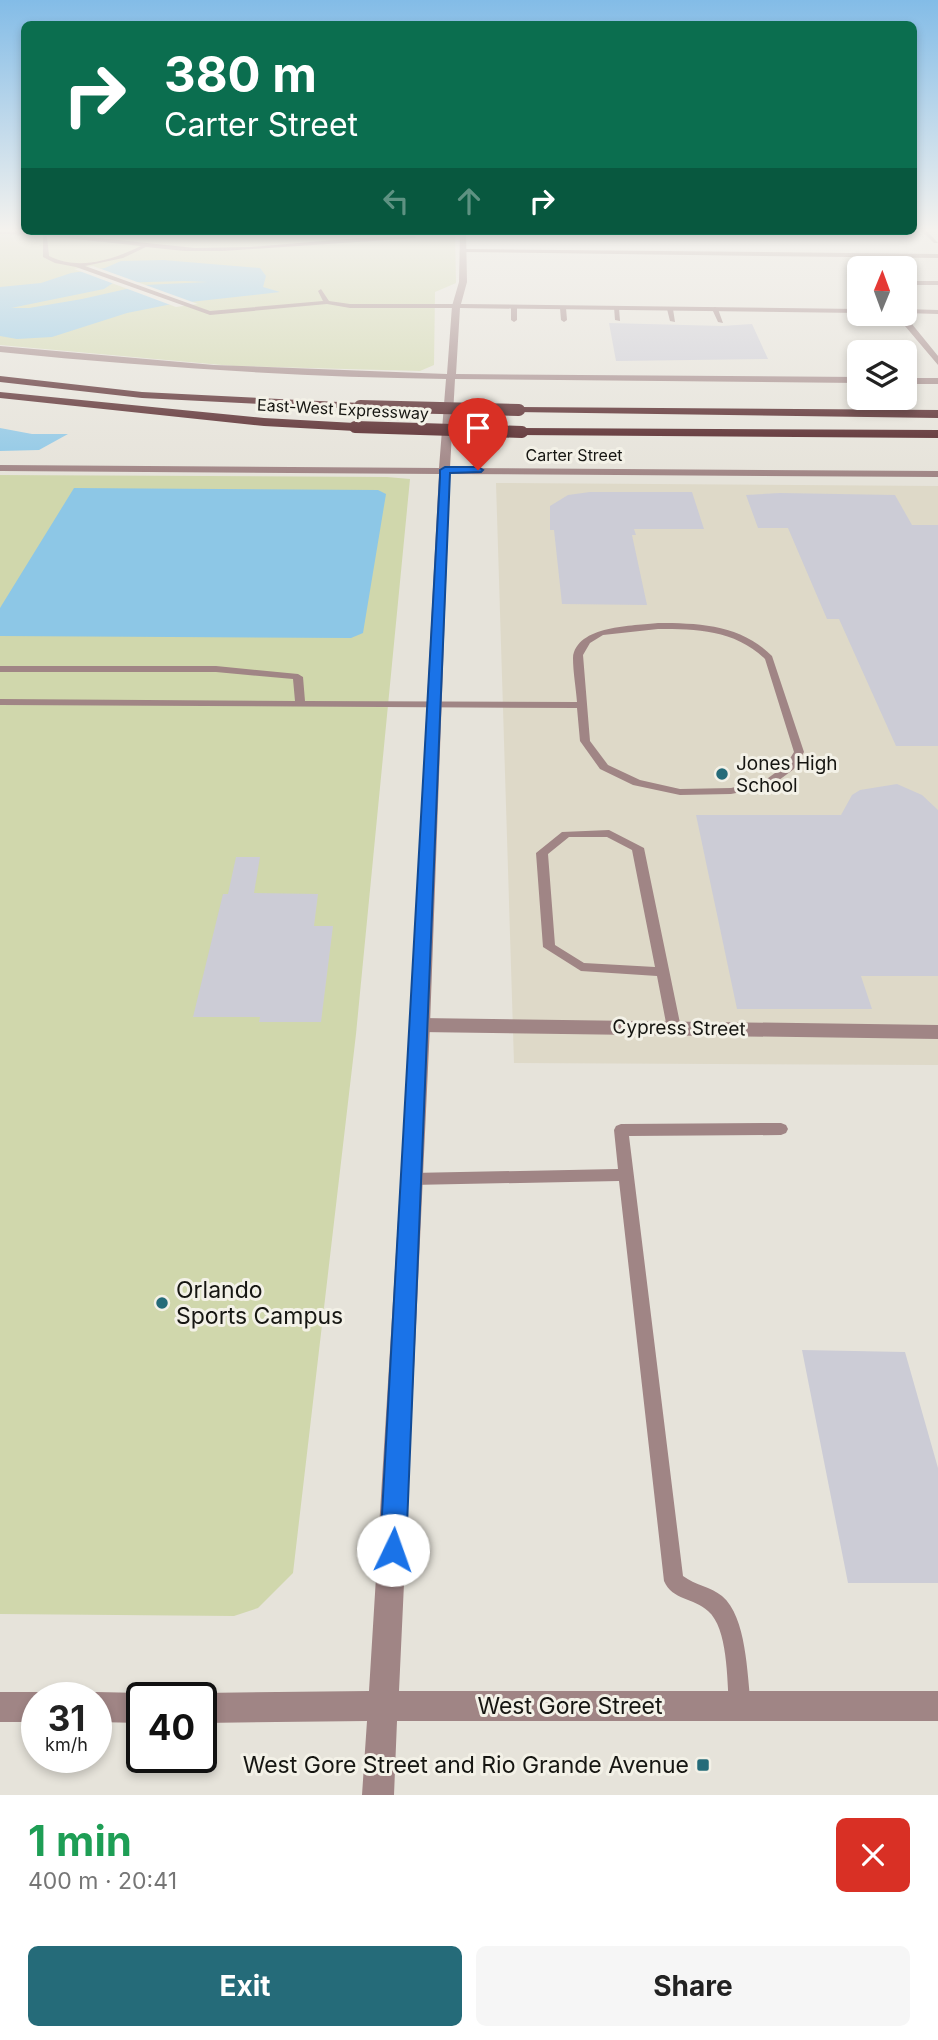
<!DOCTYPE html>
<meta charset="utf-8">
<style>
body{margin:0;font-family:Inter,sans-serif;background:#f6f6f6;color:#222;height:100vh;display:flex;flex-direction:column;font-size:26px;white-space:nowrap}
*{box-sizing:border-box;margin:0}
p{font-size:23px;color:#767676}
.icon{flex:none;width:38px;height:38px;fill:none;stroke:currentColor;stroke-width:2;stroke-linecap:round;stroke-linejoin:round}
.map{position:relative;height:1795px;overflow:hidden}
.panel{display:flex;flex-direction:column;background:#fff;flex:1}
.panel>*{flex:none}
.hud{position:absolute;left:21px;top:21px;width:896px;height:214px;border-radius:10px;box-shadow:0 4px 10px #0003;background:#0b6e4f;color:#fff;overflow:hidden}
.needle{width:46px;rotate:1deg}
.buttons{position:absolute;left:847px;top:256px;display:grid;gap:14px}
.buttons a{display:grid;place-items:center;width:70px;height:70px;border-radius:10px;background:#fff;box-shadow:0 4px 10px #0003;font-size:35px}
.speed{position:absolute;left:21px;top:1682px;display:flex;gap:14px;font-size:35px;font-weight:700;text-align:center}
.speed>*{display:grid;place-content:center;width:91px;height:91px;border-radius:50%;background:#fff;box-shadow:0 4px 10px #0003;line-height:1}
.speed small{font-size:18px;font-weight:400}
.speed .limit{border:4px solid #111;border-radius:10px;background:#fff;color:#111}
.pin{position:absolute;display:grid;place-items:center;width:60px;height:60px;color:#fff;margin:-72px -30px;border-radius:50% 50% 50% 0;rotate:-45deg;box-shadow:0 0 7px #0007}
.pin .icon{rotate:45deg}
.me{position:absolute;width:77px;margin:-38px;rotate:3deg;stroke-linejoin:round;filter:drop-shadow(0 0 5px #0008)}
.turn{display:flex;align-items:center;gap:24px;height:147px;padding:0 28px;font-size:32px}
.turn .icon{width:91px;height:91px;stroke-width:2.5}
.turn b{display:block;font-size:49px;line-height:60px}
.lanes{display:flex;align-items:center;height:66px;padding:0 28px;background:#0003;justify-content:center;gap:35px;direction:ltr}
.lanes .off{opacity:.35}
.round{display:grid;place-items:center;flex:none;width:74px;height:74px;border-radius:10px;background:#f6f6f6}
.head{display:flex;align-items:center;justify-content:space-between;height:119px;padding:0 28px}
h1{font-size:42px;font-weight:700;line-height:52px;color:#1e9e55}
.button{display:flex;gap:14px;margin-top:auto;padding:14px 28px}
.button a{flex:1;height:80px;border-radius:10px;background:#256b79;color:#fff;font-size:28px;font-weight:700;line-height:80px;text-align:center}
.button a+a{background:#f6f6f6;color:#222}
.map>svg:first-child{display:block}
.built{fill:#ded9c8}
.green{fill:#d0d7ac}
.water{fill:#8dc7e6;fill-rule:evenodd}
.pier{fill:#e6e3da}
.building{fill:#ccccd6}
.lines{fill:none;stroke-linecap:round;stroke-linejoin:round}
.service{fill:#a08585;fill-rule:evenodd}
.minor{fill:#a08585;fill-rule:evenodd}
.tertiary{fill:#a08585;fill-rule:evenodd}
.motorway{fill:#4e1d21;fill-rule:evenodd}
.motorway-bridge{stroke:#4e1d21;stroke-width:12}
.route{fill:#1a73e8;stroke:#114b97;stroke-width:2}
.poi-dot{fill:#256b79;stroke:#f3f1e7;stroke-width:2.5}
.labels{text-anchor:middle;dominant-baseline:central;stroke-width:6;stroke-linejoin:round;paint-order:stroke}
.far-street-label{font-size:16px;fill:#161612;stroke:#f3f1e7}
.poi-label{font-size:19px;fill:#161612;stroke:#f3f1e7;text-anchor:start}
.street-label{font-size:19px;fill:#161612;stroke:#f3f1e7}
.near-poi-label{font-size:23px;fill:#161612;stroke:#f3f1e7;text-anchor:start}
.near-street-label{font-size:23px;fill:#161612;stroke:#f3f1e7}
</style>
<div class="map">
<svg width="938" height="1795" viewBox="0 0 938 1795">
<rect width="100%" height="100%" fill="#e6e3da"/>
<!-- built -->
<path class="built" d="M496,483L938,486V1065L514,1063Z"/>
<!-- green -->
<path class="green" d="M0,228H24V231H455L456,283L435,292L434,365L420,371L233,366L0,345Z
M0,475L387,477L410,479L356,1034L293,1573L258,1608L234,1616L0,1614Z"/>
<!-- water -->
<path class="water" d="M163,260L260,268L266,276L263,287L280,292L172,304L127,313L52,337L17,339L0,336V287L41,283L71,273L105,268L121,261ZM184,281L208,282L144,285L82,299L29,308H11L104,289L113,283Z
M0,428L32,434H68L39,450L0,451Z
M74,488L378,490L386,494L363,633L351,638L0,636V608Z"/>
<!-- pier -->
<path class="pier" d="M93,266L198,304L176,307L74,269Z"/>
<!-- building -->
<path class="building" d="M609,323L722,326L752,324L768,359L616,361Z
M590,492H692L704,529H634L636,535H632L647,605L562,604L554,530H550V506L568,495Z
M780,493L895,495L912,525H938V746H896L839,619H827L788,528H758L746,495Z
M897,784L922,795L938,810V976H861L872,1009H737L696,815H841L852,795L860,790Z
M236,857H260L254,893L318,894L314,926H333L321,1022H259L260,1017H193L223,894H228Z
M802,1350L905,1352L938,1468V1583H848Z"/>
<g class="lines">
<!-- service -->
<path class="service" d="M919,228H924L938,243H934Z
M31,231L195,248L250,247L359,238L414,236L416,238L223,251H184L146,247L123,258L85,266L210,311L323,301L318,291L321,289L329,301L350,304H456L459,306L456,308H350L327,304L210,315L76,267L55,263L43,257V235L0,234V232ZM47,236L141,246C112,260 79,271 49,256Z
M464,249L849,253L852,255L849,257L462,252Z
M905,281H938V285H905Z
M514,305L517,307V320L514,322L511,320V307Z
M563,306L566,308L567,320L564,322L561,320L560,308Z
M614,307L619,308L620,321L615,320Z
M670,307L673,309L675,322L670,321L667,309Z
M715,307L718,309L723,323L718,322L712,309Z
M658,623C700,623 741,625 772,656L804,752L794,769L771,786L731,794L680,795L633,785L600,769L580,741L577,708L0,705V699L295,701L293,679L216,672H0V666H216L298,674L303,677L305,701L577,702C576,688 573,672 573,658C576,625 634,626 658,623ZM658,629C697,629 735,630 765,659L794,752L786,765L764,781L731,788L680,789L640,780L608,765L590,741L583,655L590,643L603,635Z
M609,830L644,848L681,1028L679,1031H669L667,1028L657,976L581,971L543,947L536,853L562,832ZM569,837H607L632,850L655,967L584,963L555,945L548,854Z
M781,1123L786,1125L788,1129L786,1133L781,1135L629,1136L683,1576C695,1585 711,1587 722,1596C747,1617 747,1675 751,1705L748,1713L740,1716L732,1713L729,1705C727,1680 728,1628 708,1611C694,1598 672,1600 664,1581L619,1181L411,1185L406,1183L403,1179L406,1175L411,1173L618,1169L614,1130L616,1126L621,1124Z"/>
<!-- minor -->
<path class="minor" d="M849,253L938,254V258L846,257Z
M894,313H903L938,356V365Z
M420,1018L938,1025V1039L420,1032L413,1030L410,1025L413,1020Z"/>
<!-- tertiary -->
<path class="tertiary" d="M460,231H466L467,282L461,304L859,309L860,313L460,308L456,374L859,377V383L455,379L450,468L938,471V477L450,474L430,1025L399,1691H938V1721H397L394,1795H362L367,1721L201,1723V1698H190L201,1693L369,1691L410,1025L439,474L0,471V465L439,468L446,379C297,377 148,367 0,352V346L214,365L447,374L452,306L459,282Z
M905,309L938,310V314L905,313Z
M905,378H938V384H905Z
M0,1692H37L48,1698H37V1722H0Z
M96,1692L142,1693L153,1698H142V1723L96,1722V1698H85Z"/>
<!-- motorway -->
<path class="motorway" d="M0,376L142,392L360,403L366,406L360,409L142,398L0,382Z
M0,392L264,418L355,423L361,427L355,431L264,426L0,398Z
M519,407L938,410V418L515,412V408Z
M522,428L938,430V438L518,435L516,432Z"/>
<!-- motorway-bridge -->
<path class="motorway-bridge" d="M360,406L519,410
M355,427L522,432"/>
</g>
<!-- sky -->
<linearGradient id="sky" x2="0" y2="1"><stop stop-color="#83bce7"/><stop offset="0.48" stop-color="#f4f2ee"/><stop offset="1" stop-color="#f4f2ee" stop-opacity="0"/></linearGradient>
<rect width="938" height="479" fill="url(#sky)"/>
<!-- route -->
<path class="route" d="M478,467L483,470L481,472L450,473L406,1550L402,1559L393,1563L384,1559L380,1550L440,477V470L445,467Z"/>
<!-- markers -->
<g class="poi-dot">
<circle cx="722" cy="774" r="7"/>
<circle cx="162" cy="1303" r="7"/>
<rect x="696" y="1758" width="14" height="14" rx="3.5"/>
</g>
<g class="labels">
<!-- far-street labels -->
<g class="far-street-label">
<text transform="translate(343 409) rotate(3)">East-West Expressway</text>
<text x="574" y="455">Carter Street</text>
</g>
<!-- poi labels -->
<g class="poi-label">
<text x="736" y="763">Jones High<tspan x="736" dy="22">School</tspan></text>
</g>
<!-- street labels -->
<g class="street-label">
<text transform="translate(679 1028) rotate(1)">Cypress Street</text>
</g>
<!-- near-poi labels -->
<g class="near-poi-label">
<text x="176" y="1290">Orlando<tspan x="176" dy="26">Sports Campus</tspan></text>
<text x="689" y="1765" text-anchor="end">West Gore Street and Rio Grande Avenue</text>
</g>
<!-- near-street labels -->
<g class="near-street-label">
<text x="570" y="1706">West Gore Street</text>
</g>
</g>
</svg>
<div class="buttons">
<a><svg class="needle" viewBox="-14 -14 28 28"><path d="M0-13l5 13h-10z" fill="#e53935"/><path d="M0 13l5-13h-10z" fill="#767676"/></svg></a>
<a><svg class="icon" aria-label="layers" viewBox="0 0 24 24"><path d="M12 4l9 5-9 5-9-5zM3 14l9 5 9-5"/></svg></a>
</div>
<div class="speed"><div>31<small>km/h</small></div><div class="limit">40</div></div>
<div class="pin" style="left:478px;top:470px;background:#d93025"><svg class="icon" aria-label="arrive" viewBox="0 0 24 24"><path d="M6 21V4h12l-3 4 3 4H6"/></svg></div>
<svg class="me" style="left:393px;top:1550px" viewBox="-20 -20 40 40"><circle r="19" fill="#fff"/><path d="M0-13L10 11 0 6-10 11z" fill="#1a73e8"/></svg>
<div class="hud">
<div class="turn"><svg class="icon" aria-label="right" viewBox="0 0 24 24"><path d="M7 20v-9h11M14 6l5 5-5 5"/></svg><div><b>380 m</b>Carter Street</div></div>
<div class="lanes"><svg class="icon off" aria-label="left" viewBox="0 0 24 24"><path d="M17 20v-9H6M10 6l-5 5 5 5"/></svg><svg class="icon off" aria-label="ahead" viewBox="0 0 24 24"><path d="M12 20V5M6 11l6-6 6 6"/></svg><svg class="icon" aria-label="right" viewBox="0 0 24 24"><path d="M7 20v-9h11M14 6l5 5-5 5"/></svg></div>
</div>
</div>
<section class="panel">
<div class="head"><div><h1>1 min</h1><p>400 m · 20:41</p></div><a class="round" style="background:#d93025;color:#fff"><svg class="icon" aria-label="close" viewBox="0 0 24 24"><path d="M6 6l12 12M18 6L6 18"/></svg></a></div>
<div class="button"><a>Exit</a><a>Share</a></div>
</section>
